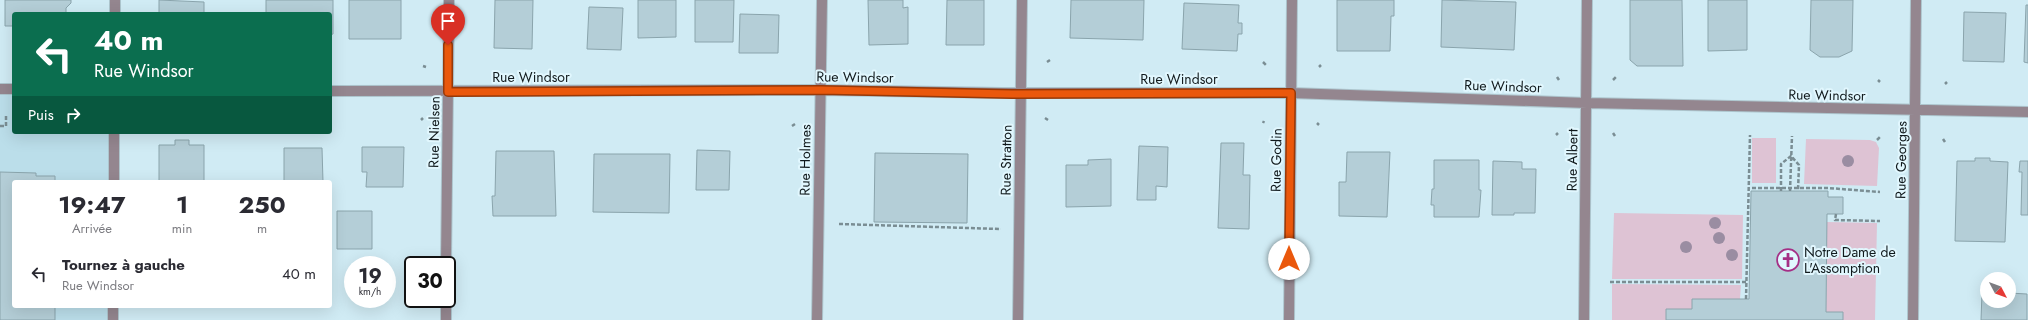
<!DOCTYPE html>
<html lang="fr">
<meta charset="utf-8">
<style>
body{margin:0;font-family:Jost,sans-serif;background:#f7f7f7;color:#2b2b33;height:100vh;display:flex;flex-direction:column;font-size:15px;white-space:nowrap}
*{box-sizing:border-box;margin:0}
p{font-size:13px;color:#7c7c81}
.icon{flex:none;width:22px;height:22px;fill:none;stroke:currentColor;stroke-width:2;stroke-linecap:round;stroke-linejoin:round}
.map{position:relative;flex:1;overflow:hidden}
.panel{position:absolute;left:12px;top:180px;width:320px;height:128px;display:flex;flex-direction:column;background:#fff;border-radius:4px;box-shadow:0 4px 16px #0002}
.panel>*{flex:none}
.top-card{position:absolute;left:12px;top:12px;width:320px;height:122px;border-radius:4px;box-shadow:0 4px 16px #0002;background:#0b6e4f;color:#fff;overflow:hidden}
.needle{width:26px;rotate:131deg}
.controls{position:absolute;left:1980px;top:272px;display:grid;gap:8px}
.controls a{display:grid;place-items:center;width:36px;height:36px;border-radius:50%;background:#fff;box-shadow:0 4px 16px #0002;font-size:20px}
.speed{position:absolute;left:344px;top:256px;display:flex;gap:8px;font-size:20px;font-weight:700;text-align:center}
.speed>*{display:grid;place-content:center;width:52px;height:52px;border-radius:50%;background:#fff;box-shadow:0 4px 16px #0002;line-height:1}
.speed small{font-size:10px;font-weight:400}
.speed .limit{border:2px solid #111;border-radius:6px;background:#fff;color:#111}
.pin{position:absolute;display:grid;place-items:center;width:34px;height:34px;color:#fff;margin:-41px -17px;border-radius:50% 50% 50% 0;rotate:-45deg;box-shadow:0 0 4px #0007}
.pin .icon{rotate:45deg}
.me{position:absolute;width:44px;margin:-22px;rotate:0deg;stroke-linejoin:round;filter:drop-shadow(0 0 3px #0008)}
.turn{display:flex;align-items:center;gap:14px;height:84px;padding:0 16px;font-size:18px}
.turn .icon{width:52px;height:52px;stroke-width:2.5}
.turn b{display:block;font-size:28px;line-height:34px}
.then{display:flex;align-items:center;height:38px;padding:0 16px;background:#0003;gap:8px;font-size:15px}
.eta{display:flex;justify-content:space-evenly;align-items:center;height:68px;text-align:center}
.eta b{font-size:24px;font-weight:700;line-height:28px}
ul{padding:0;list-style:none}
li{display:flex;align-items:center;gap:12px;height:52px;padding:0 16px}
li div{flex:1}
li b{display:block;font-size:15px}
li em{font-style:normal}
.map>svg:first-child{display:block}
.built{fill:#bbdeea}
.green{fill:#dec3d4}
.building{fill:#b4ced7;stroke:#8aa4ac}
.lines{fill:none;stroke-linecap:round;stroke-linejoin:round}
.minor-casing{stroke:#adc5cd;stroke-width:12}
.path{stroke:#7a8d93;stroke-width:2.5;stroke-dasharray:4 2;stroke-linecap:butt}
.minor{stroke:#94868f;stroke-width:10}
.tree{fill:#9a8da2}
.route-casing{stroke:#983908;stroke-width:10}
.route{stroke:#ea580c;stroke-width:7}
.labels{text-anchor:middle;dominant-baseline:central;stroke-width:4;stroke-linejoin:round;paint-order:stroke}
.street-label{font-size:14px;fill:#10191c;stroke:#e1f7fe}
.poi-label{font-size:14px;fill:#10191c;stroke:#e1f7fe;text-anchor:start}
</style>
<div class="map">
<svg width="2028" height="320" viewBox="0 0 2028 320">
<rect width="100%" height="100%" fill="#d0ebf4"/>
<!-- built -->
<path class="built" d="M0,89H14V132H114V182H14V306H113V320H0Z"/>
<!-- green -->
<path class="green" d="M1752,138H1776V183H1752Z
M1806,139L1870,140L1876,142L1879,148L1877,186L1804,184Z
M1614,213L1743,215L1742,279H1612Z
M1827,222L1877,223L1875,320H1843V312H1826Z
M1612,284L1741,285L1740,299H1693L1692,309H1667L1666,320H1612Z"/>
<!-- building -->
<path class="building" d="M5,0H71V3L66,8V14H14V26H5Z
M159,0L204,2V14H159Z
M266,0H333V34L330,35V14H266Z
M349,0H401V39H349Z
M495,0H533L532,49L494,48Z
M638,0H676V37L638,38Z
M695,0H734L733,42H695Z
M868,0H903V8L908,7V44L869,45Z
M947,0H984V45H946Z
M1071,0H1144L1143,40L1070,38Z
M1337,0H1394V16H1391L1390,51H1337Z
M1442,0L1516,2L1514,50L1441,47Z
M1630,0H1682L1683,66H1637L1630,60Z
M1708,0H1747V50L1708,51Z
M1811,0H1853L1852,51L1839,57H1820L1810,50Z
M1184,3L1239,5L1238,23H1242V34H1238L1237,51L1182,49Z
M2026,5H2028V63L2024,62Z
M589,7L623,8L621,50L587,49Z
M1964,12L2006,13L2004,62L1963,61Z
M740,14L779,15L778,53H739Z
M175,140H189V145H204V182H159V145H175Z
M1221,143H1244L1243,175H1250L1249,229L1218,228Z
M1139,146L1168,147L1167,187L1156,186V200H1137Z
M362,147H404L403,187H366L367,172H362Z
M284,148H322L323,182H284Z
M697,150L730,151L729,190H696Z
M496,151H554L556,216H493L492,196H495Z
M1347,152H1390L1387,217L1339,216V182H1346Z
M875,153L968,154L967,223L874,222Z
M594,154H670L669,213L593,212Z
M1975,158H1990V161L2008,162L2005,242L1955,241L1957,161H1975Z
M1111,159V206L1066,207V165H1088V160Z
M1434,160H1479V190H1481L1479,217H1434V205H1431L1432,189H1434Z
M1493,161L1522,162V169H1536L1535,213H1514V215H1492Z
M2020,161H2028V215H2021L2022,172H2019Z
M0,172L36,173V176H55V182H14V306H55V320H0Z
M1751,191H1828V197H1843V214H1827L1826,312H1843V320H1666V309H1692V299H1749Z
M337,211H372V249H337Z
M1982,293H1987V301H2009V293L2027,294V320H1981Z"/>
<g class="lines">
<!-- minor casing -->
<g class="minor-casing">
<path id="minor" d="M115,14V0
M0,89H14
M330,91L821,90L1002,93H1291L1587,103L2028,112
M114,182V132
M446,265L449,0
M113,320V306
M446,320V299
M817,320L822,0
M1018,320L1022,0
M1289,320L1292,0
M1584,320L1587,0
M1913,320L1916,0"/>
</g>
<!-- path -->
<path class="path" d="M1047,62L1050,60
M1263,62L1266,65
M423,66L426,67
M1319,67L1321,65
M1557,77L1559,80
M1613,80L1616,77
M1878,80L1880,82
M1945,84L1947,82
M1045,118L1048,120
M421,120L423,118
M1263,123L1264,121
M1317,123L1319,125
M0,126H6V116
M792,126L795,124
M1613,133L1615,136
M1556,135L1558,133
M1943,139L1945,142
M1877,140L1880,137
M1752,188H1828L1880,192
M1781,191V164L1791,156L1799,165L1798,191
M1790,191L1792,136
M1836,214L1835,220L1880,221
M839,224L1001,229
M1610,282H1746
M1746,299L1750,135"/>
<!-- minor -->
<use href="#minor" class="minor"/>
</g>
<!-- trees -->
<g class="tree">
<circle cx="1848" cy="161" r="6"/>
<circle cx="1715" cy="223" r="6"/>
<circle cx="1719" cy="238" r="6"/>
<circle cx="1686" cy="247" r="6"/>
<circle cx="1732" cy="255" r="6"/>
</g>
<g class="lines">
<!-- route casing -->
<g class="route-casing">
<path id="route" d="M448,45V92L821,90L1012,94L1291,93L1289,259"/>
</g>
<!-- route -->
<use href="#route" class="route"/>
</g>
<!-- icons -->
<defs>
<g id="church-ring" transform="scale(1.15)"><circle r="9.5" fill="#e1f7fe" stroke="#a52f86" stroke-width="1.5"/><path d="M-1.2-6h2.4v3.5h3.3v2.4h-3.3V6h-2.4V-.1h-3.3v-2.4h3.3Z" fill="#a52f86"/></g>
</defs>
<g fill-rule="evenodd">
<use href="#church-ring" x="1788" y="260"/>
</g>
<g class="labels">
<!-- street labels -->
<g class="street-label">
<text x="531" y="77">Rue Windsor</text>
<text transform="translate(855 77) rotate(1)">Rue Windsor</text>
<text x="1179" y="79">Rue Windsor</text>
<text transform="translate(1503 86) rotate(2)">Rue Windsor</text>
<text transform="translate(1827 95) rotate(1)">Rue Windsor</text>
<text transform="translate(434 132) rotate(-89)">Rue Nielsen</text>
<text transform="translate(805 160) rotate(-89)">Rue Holmes</text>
<text transform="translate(1006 160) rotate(-89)">Rue Stratton</text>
<text transform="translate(1276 160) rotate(-89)">Rue Godin</text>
<text transform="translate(1572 160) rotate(-89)">Rue Albert</text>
<text transform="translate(1901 160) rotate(-89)">Rue Georges</text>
</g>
<!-- poi labels -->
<g class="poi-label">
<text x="1804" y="252">Notre Dame de<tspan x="1804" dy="16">L'Assomption</tspan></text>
</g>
</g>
</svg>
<div class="controls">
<a><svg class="needle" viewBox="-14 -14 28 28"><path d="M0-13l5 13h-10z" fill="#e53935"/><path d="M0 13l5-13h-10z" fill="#7c7c81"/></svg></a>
</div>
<div class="speed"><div>19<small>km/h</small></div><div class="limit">30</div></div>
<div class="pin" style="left:448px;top:45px;background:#d93025"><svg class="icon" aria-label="arrive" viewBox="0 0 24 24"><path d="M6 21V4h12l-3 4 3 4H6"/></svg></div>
<svg class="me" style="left:1289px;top:259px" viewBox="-20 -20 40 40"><circle r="19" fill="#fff"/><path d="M0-13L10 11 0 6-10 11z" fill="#ea580c"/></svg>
<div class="top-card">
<div class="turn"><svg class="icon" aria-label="left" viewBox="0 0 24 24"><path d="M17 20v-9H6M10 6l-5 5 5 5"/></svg><div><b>40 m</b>Rue Windsor</div></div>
<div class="then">Puis<svg class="icon" aria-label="right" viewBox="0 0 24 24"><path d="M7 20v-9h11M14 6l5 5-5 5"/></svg></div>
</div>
<section class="panel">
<div class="eta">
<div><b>19:47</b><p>Arrivée</p></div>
<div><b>1</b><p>min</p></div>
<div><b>250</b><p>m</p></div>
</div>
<ul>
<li><svg class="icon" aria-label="left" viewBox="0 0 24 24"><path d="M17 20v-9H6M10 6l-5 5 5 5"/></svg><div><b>Tournez à gauche</b><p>Rue Windsor</p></div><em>40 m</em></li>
</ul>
</section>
</div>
